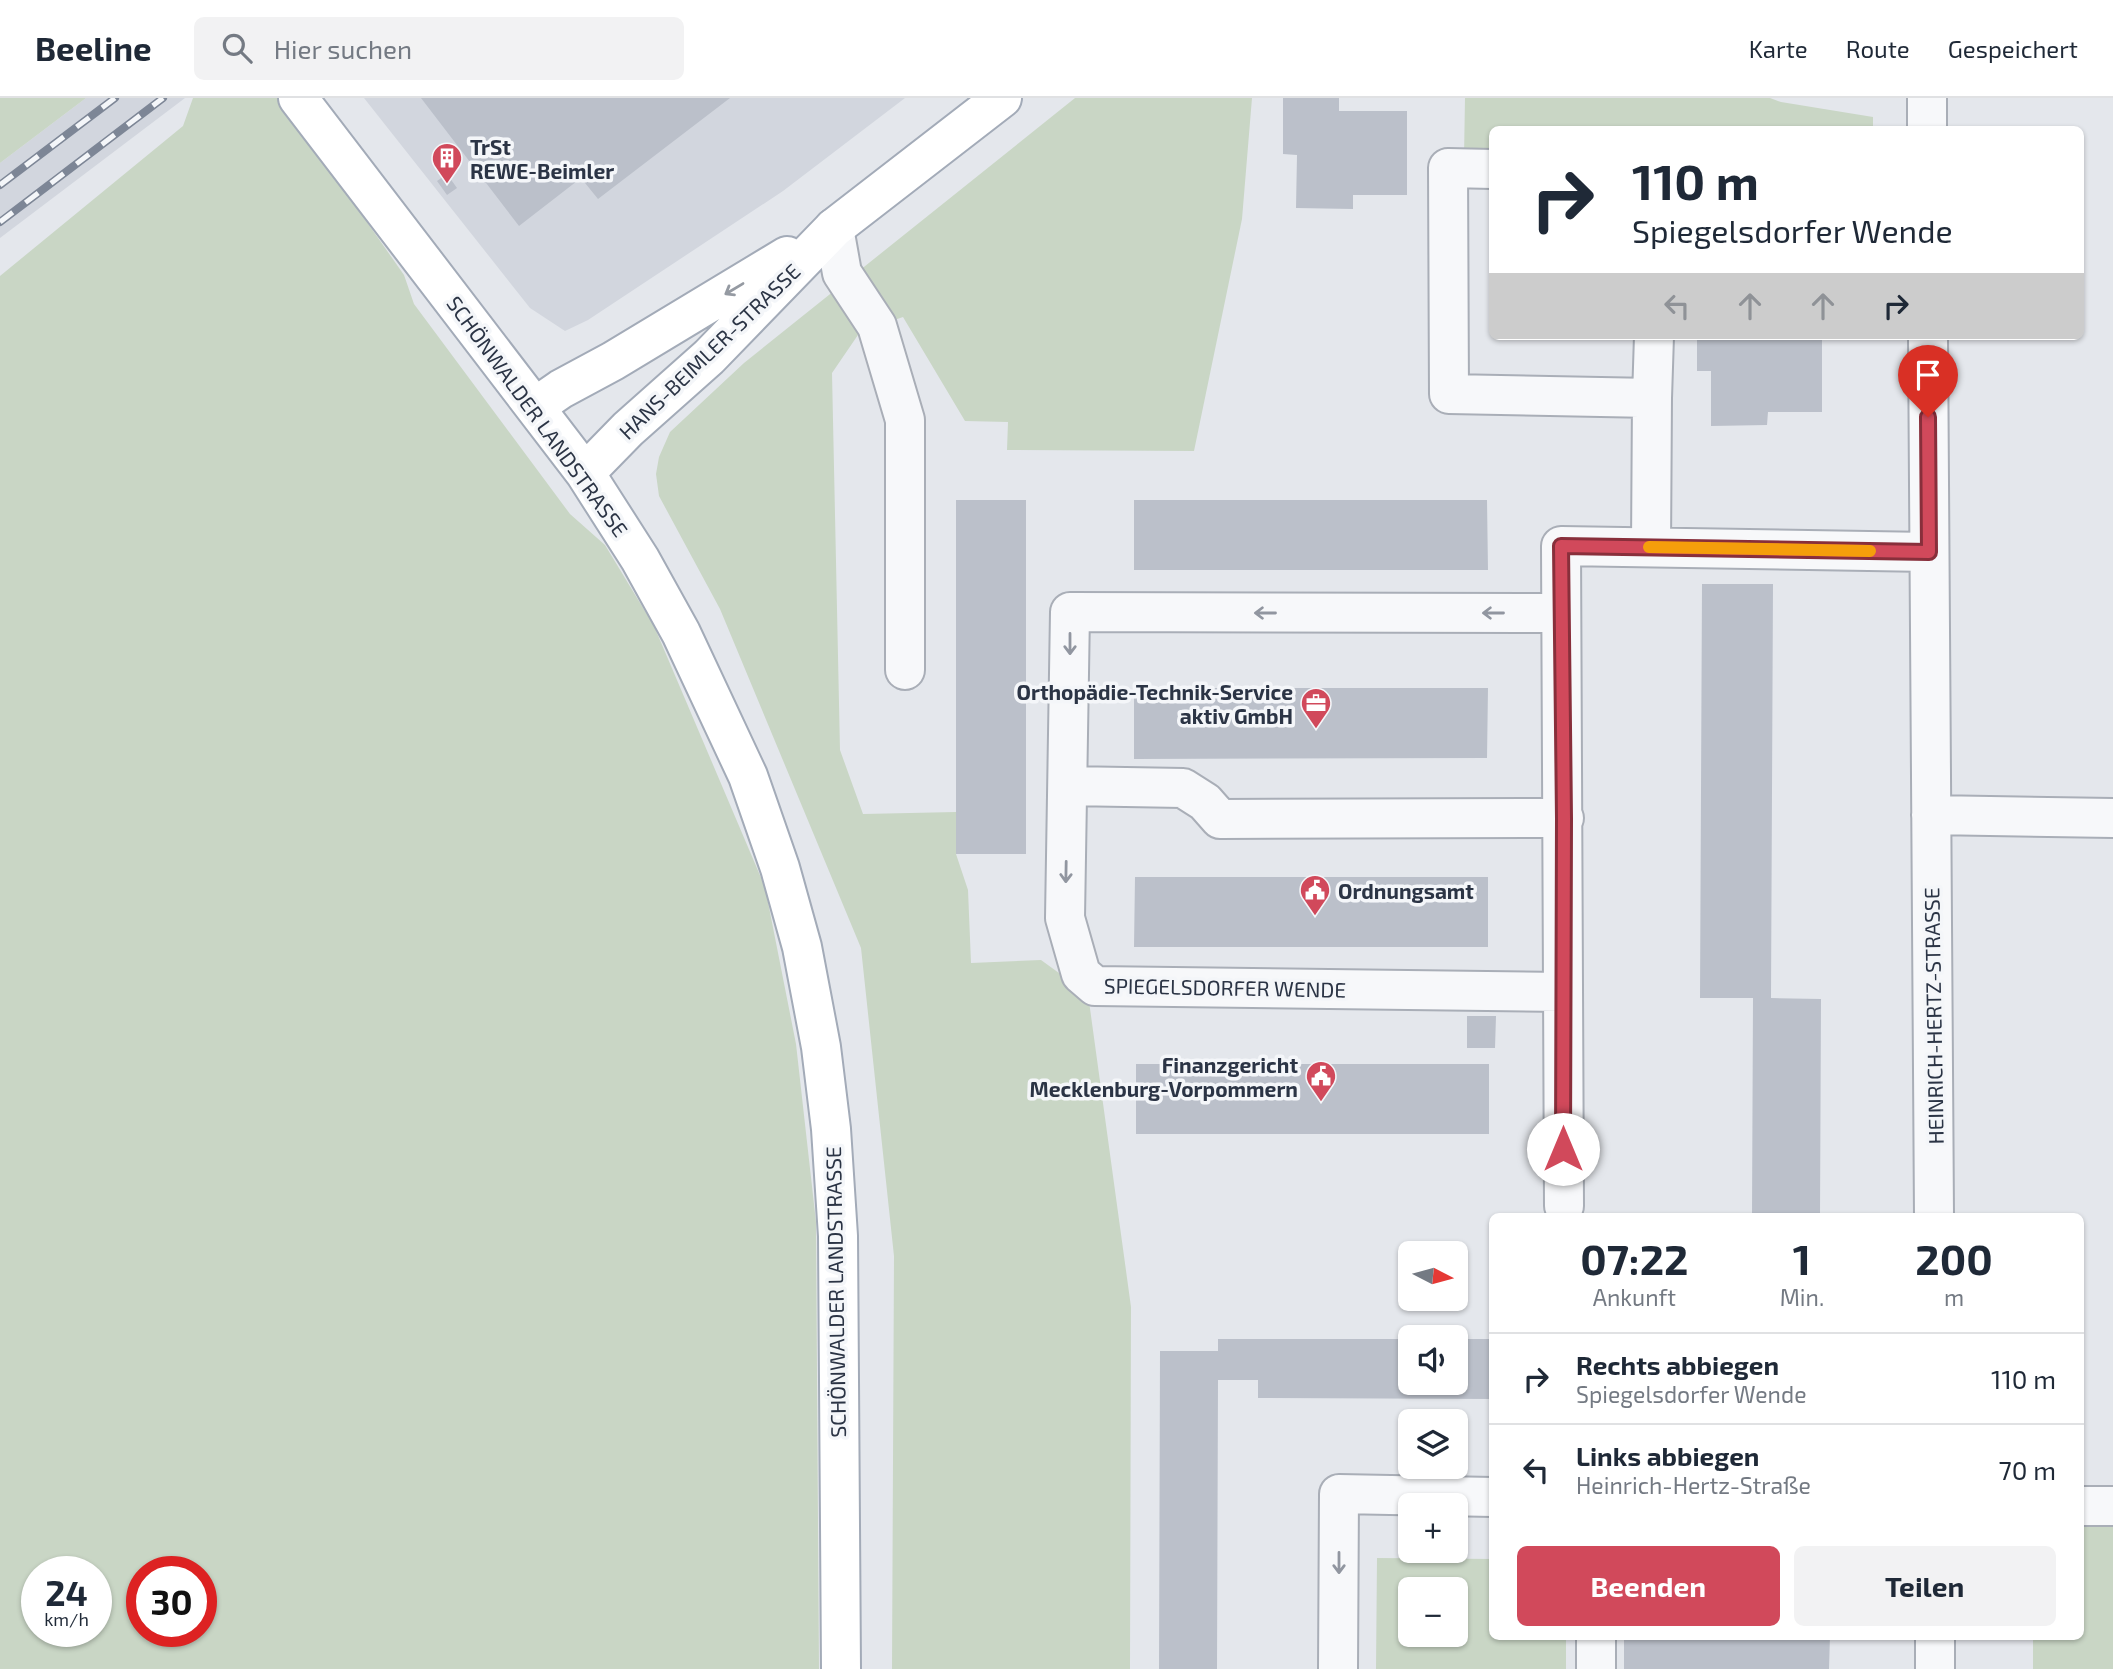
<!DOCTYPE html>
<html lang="de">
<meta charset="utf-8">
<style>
body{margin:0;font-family:"Exo 2",sans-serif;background:#f2f2f3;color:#1f2937;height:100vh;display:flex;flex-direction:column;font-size:26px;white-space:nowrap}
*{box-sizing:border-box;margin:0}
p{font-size:23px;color:#747a83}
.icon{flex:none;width:38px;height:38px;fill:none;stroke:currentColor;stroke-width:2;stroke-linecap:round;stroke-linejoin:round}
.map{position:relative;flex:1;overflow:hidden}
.sheet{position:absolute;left:1489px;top:1115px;width:595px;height:427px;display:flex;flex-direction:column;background:#fff;border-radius:10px;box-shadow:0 2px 5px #0004}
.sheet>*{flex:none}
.hud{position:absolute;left:1489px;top:28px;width:595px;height:214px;border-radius:10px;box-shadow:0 2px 5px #0004;background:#fff;color:#1f2937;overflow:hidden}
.needle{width:46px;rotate:96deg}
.fabs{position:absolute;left:1398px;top:1143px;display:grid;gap:14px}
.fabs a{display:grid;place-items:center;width:70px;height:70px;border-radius:10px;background:#fff;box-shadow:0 2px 5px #0004;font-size:35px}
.speed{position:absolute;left:21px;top:1458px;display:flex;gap:14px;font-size:35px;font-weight:700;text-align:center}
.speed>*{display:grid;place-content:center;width:91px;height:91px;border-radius:50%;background:#fff;box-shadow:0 2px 5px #0004;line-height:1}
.speed small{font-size:18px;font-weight:400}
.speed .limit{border:10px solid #d22;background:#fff;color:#111}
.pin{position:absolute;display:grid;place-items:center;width:60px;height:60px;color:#fff;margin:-72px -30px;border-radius:50% 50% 50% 0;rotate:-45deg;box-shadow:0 0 7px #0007}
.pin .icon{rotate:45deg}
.me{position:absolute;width:77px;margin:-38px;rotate:0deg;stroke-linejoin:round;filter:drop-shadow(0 0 5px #0008)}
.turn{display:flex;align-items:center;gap:24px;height:147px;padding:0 28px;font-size:32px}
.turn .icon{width:91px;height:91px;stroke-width:2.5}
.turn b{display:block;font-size:49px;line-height:60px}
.lanes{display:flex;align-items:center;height:66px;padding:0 28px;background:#0003;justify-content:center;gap:35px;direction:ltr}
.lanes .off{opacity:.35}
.eta{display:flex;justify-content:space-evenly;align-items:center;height:119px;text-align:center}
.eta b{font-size:42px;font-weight:700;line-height:49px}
.primary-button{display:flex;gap:14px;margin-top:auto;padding:14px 28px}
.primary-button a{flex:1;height:80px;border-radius:10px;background:#d1495b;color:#fff;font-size:28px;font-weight:700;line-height:80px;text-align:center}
.primary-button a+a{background:#f2f2f3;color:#1f2937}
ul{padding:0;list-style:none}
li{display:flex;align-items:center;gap:21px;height:91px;padding:0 28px;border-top:2px solid #e0e1e3}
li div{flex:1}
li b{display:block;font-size:26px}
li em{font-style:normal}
header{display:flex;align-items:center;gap:42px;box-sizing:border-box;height:98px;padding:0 35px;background:#fff;border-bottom:2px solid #e0e1e3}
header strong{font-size:33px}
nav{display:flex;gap:38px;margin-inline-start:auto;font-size:24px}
.search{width:490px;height:63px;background:#f2f2f3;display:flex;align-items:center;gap:18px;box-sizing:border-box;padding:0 24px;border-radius:10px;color:#747a83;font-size:26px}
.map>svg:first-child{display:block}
.built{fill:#d2d6de}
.green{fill:#c9d6c5;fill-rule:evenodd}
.building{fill:#bbc0ca}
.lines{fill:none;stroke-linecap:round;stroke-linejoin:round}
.minor-casing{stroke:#a9aeb7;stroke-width:42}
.major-casing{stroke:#a3abb8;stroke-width:42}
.minor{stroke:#f7f8fa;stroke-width:38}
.major{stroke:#fff;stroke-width:38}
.rail-casing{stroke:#7d8696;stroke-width:8}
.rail{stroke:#f4f6f9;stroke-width:5;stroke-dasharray:16;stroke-linecap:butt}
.oneway{stroke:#959aa2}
.oneway2{stroke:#9196a0}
.route-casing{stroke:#882f3b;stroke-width:18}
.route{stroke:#d1495b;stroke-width:12}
.slow{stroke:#f59e0b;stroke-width:12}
.labels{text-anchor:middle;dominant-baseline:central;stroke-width:7;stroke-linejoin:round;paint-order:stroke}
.poi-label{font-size:21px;font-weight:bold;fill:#2b3445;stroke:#f4f6f9;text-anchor:start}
.street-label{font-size:21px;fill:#2b3445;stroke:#f4f6f9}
</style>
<header>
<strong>Beeline</strong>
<div class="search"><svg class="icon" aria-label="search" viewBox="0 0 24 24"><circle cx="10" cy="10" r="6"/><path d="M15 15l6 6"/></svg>Hier suchen</div>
<nav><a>Karte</a><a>Route</a><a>Gespeichert</a></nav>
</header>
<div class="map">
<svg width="2113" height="1571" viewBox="0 0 2113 1571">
<rect width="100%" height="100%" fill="#e4e7ec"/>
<!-- built -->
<path class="built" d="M86,0H185L0,140V65Z
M364,0H905L783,93L588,222L565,233L530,210Z"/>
<!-- green -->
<path class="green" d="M0,0H86L0,65Z
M193,0H280L404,177L414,206L570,416L605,447L654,528L765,789L796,946L816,1124L819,1571H0V178L183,28ZM37,1474H96V1533H37ZM142,1474H201V1533H142Z
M1075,0H1252L1242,121L1194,353L1007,352L1008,324L965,323L903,219L860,234L832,275L840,652L863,716L956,714V756L968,792L971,865L1041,862L1088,896L1131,1209L1130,1571H892L894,1158L861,850L720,511L659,398L656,376L659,359L670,334L744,265Z
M1465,0H1770L1781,4L1873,19V32H1493V60L1464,59Z
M2081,1426H2113V1571H2033V1538H2081Z
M1377,1460L1493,1461V1538H1566V1571H1376ZM1456,1491V1536H1410V1491Z"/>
<!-- building -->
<path class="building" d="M421,0H730L598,101L581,80L519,128Z
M1283,0H1339V13H1407V97H1353V111L1296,110L1297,57L1283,56Z
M447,76L457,90L447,97L437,83Z
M1697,238H1822V314H1768L1767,327L1711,328V273H1697Z
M956,402H1026V756H956Z
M1134,402H1487L1488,472H1134Z
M1702,486H1773L1771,900L1821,901L1820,1118H1752L1753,900H1700Z
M1196,590H1488L1487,660L1134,661V591Z
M1135,779H1488V849H1134Z
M1467,918H1496L1495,950H1467Z
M1136,966H1489V1036H1136Z
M1218,1241H1410V1284H1456V1241H1493V1301L1258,1300V1282H1218L1217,1571H1159L1160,1253H1218Z
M1624,1538H1830L1829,1571H1624Z"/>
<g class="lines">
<!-- minor casing -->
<g class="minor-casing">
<path id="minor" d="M1927,0V32
M1493,71L1448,70L1449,296L1652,300L1651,449
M834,130L842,175L877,228L905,322V572
M1928,238L1934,1118
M1652,300L1654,238
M1561,515L1070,514L1065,820L1081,876L1095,888L1563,894
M1068,688L1183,690L1205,704L1220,721L1564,720
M1931,717L2113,720
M1564,1108L1561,448L1929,454
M2081,1408H2113
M1338,1571L1339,1396L1493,1399
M1596,1571V1538
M1935,1571V1538"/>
</g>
<!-- major casing -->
<g class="major-casing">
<path id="major" d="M298,0L585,375L640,461L681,535L748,678L780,770L802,849L821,949L831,1031L838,1138L841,1571
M535,309L561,291L613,263L787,158
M585,375L628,331L709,259L834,130L1002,0"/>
</g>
<!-- minor -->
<use href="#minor" class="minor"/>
<!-- major -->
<use href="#major" class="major"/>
<!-- rail casing -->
<g class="rail-casing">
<path id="rail" d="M0,87L115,0
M0,124L163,0"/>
</g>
<!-- rail -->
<use href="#rail" class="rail"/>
</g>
<!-- one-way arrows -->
<defs><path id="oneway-shaft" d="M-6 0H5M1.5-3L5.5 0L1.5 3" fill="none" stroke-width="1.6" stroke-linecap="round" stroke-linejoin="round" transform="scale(1.75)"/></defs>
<use class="oneway" href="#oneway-shaft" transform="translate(734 191) rotate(149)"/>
<g class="oneway2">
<use href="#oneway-shaft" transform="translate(1265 515) rotate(180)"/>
<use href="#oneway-shaft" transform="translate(1493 515) rotate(-180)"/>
<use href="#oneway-shaft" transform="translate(1070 546) rotate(90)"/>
<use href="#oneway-shaft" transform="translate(1066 774) rotate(91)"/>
<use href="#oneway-shaft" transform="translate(1339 1465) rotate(90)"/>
</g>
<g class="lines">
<!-- route casing -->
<g class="route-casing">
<path id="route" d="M1563,1051L1564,720L1561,448L1929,454L1928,319"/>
</g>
<!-- route -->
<use href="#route" class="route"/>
<!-- slow -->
<path class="slow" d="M1649,449L1870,453"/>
</g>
<!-- icons -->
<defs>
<g id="building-pin" transform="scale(1.575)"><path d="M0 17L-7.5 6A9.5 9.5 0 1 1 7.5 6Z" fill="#d1495b" stroke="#f4f6f9"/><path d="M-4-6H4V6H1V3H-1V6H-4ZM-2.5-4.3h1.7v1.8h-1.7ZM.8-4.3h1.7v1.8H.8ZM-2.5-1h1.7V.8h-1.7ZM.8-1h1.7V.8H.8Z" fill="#fff"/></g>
<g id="office-pin" transform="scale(1.575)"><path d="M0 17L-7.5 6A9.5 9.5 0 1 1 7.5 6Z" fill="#d1495b" stroke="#f4f6f9"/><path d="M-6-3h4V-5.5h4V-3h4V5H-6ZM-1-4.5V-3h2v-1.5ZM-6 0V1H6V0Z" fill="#fff"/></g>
<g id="civic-pin" transform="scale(1.575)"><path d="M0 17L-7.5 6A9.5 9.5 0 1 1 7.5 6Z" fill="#d1495b" stroke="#f4f6f9"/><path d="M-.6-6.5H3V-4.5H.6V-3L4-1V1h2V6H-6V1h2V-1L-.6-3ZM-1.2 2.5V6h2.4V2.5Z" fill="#fff"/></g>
</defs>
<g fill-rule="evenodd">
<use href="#building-pin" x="447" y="60"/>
<use href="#office-pin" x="1316" y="605"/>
<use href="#civic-pin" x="1315" y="792"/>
<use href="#civic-pin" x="1321" y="978"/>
</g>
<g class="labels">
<!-- poi labels -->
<g class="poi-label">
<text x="470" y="48">TrSt<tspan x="470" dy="24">REWE-Beimler</tspan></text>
<text x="1293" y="593" text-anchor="end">Orthopädie-Technik-Service<tspan x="1293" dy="24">aktiv GmbH</tspan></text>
<text x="1338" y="792">Ordnungsamt</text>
<text x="1298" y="966" text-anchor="end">Finanzgericht<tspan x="1298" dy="24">Mecklenburg-Vorpommern</tspan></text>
</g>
<!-- street labels -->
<g class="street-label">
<text transform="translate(709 253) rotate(-44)">HANS-BEIMLER-STRASSE</text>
<text transform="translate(538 318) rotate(54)">SCHÖNWALDER LANDSTRASSE</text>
<text transform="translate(1225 889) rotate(1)">SPIEGELSDORFER WENDE</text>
<text transform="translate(1933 918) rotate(-91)">HEINRICH-HERTZ-STRASSE</text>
<text transform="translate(835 1194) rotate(-91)">SCHÖNWALDER LANDSTRASSE</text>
</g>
</g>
</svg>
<div class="fabs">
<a><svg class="needle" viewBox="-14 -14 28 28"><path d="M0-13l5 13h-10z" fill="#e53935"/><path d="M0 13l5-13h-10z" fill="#747a83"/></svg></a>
<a><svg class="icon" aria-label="sound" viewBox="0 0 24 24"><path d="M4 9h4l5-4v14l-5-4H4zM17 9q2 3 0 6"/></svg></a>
<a><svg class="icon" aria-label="layers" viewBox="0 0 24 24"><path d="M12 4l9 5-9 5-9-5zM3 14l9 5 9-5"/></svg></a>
<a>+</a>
<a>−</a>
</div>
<div class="speed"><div>24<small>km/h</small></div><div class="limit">30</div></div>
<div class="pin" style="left:1928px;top:319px;background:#d93025"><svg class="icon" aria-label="arrive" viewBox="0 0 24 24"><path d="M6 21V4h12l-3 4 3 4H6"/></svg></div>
<svg class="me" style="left:1563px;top:1051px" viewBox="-20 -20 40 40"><circle r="19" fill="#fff"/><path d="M0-13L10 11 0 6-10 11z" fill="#d1495b"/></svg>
<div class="hud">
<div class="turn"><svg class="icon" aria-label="right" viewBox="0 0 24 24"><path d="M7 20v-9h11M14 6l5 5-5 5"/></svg><div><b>110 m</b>Spiegelsdorfer Wende</div></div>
<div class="lanes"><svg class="icon off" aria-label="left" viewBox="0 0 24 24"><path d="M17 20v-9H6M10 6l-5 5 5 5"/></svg><svg class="icon off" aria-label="ahead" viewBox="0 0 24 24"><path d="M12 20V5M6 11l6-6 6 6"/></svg><svg class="icon off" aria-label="ahead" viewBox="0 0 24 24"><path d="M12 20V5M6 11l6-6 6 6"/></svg><svg class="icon" aria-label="right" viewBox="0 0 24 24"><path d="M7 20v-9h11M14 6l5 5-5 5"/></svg></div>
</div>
<section class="sheet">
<div class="eta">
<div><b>07:22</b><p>Ankunft</p></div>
<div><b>1</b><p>Min.</p></div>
<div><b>200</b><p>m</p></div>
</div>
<ul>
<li><svg class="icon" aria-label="right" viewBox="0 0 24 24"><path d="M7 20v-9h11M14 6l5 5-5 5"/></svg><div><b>Rechts abbiegen</b><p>Spiegelsdorfer Wende</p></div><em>110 m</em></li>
<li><svg class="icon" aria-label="left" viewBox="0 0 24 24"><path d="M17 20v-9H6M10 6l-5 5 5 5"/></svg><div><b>Links abbiegen</b><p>Heinrich-Hertz-Straße</p></div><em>70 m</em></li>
</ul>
<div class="primary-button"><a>Beenden</a><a>Teilen</a></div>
</section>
</div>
